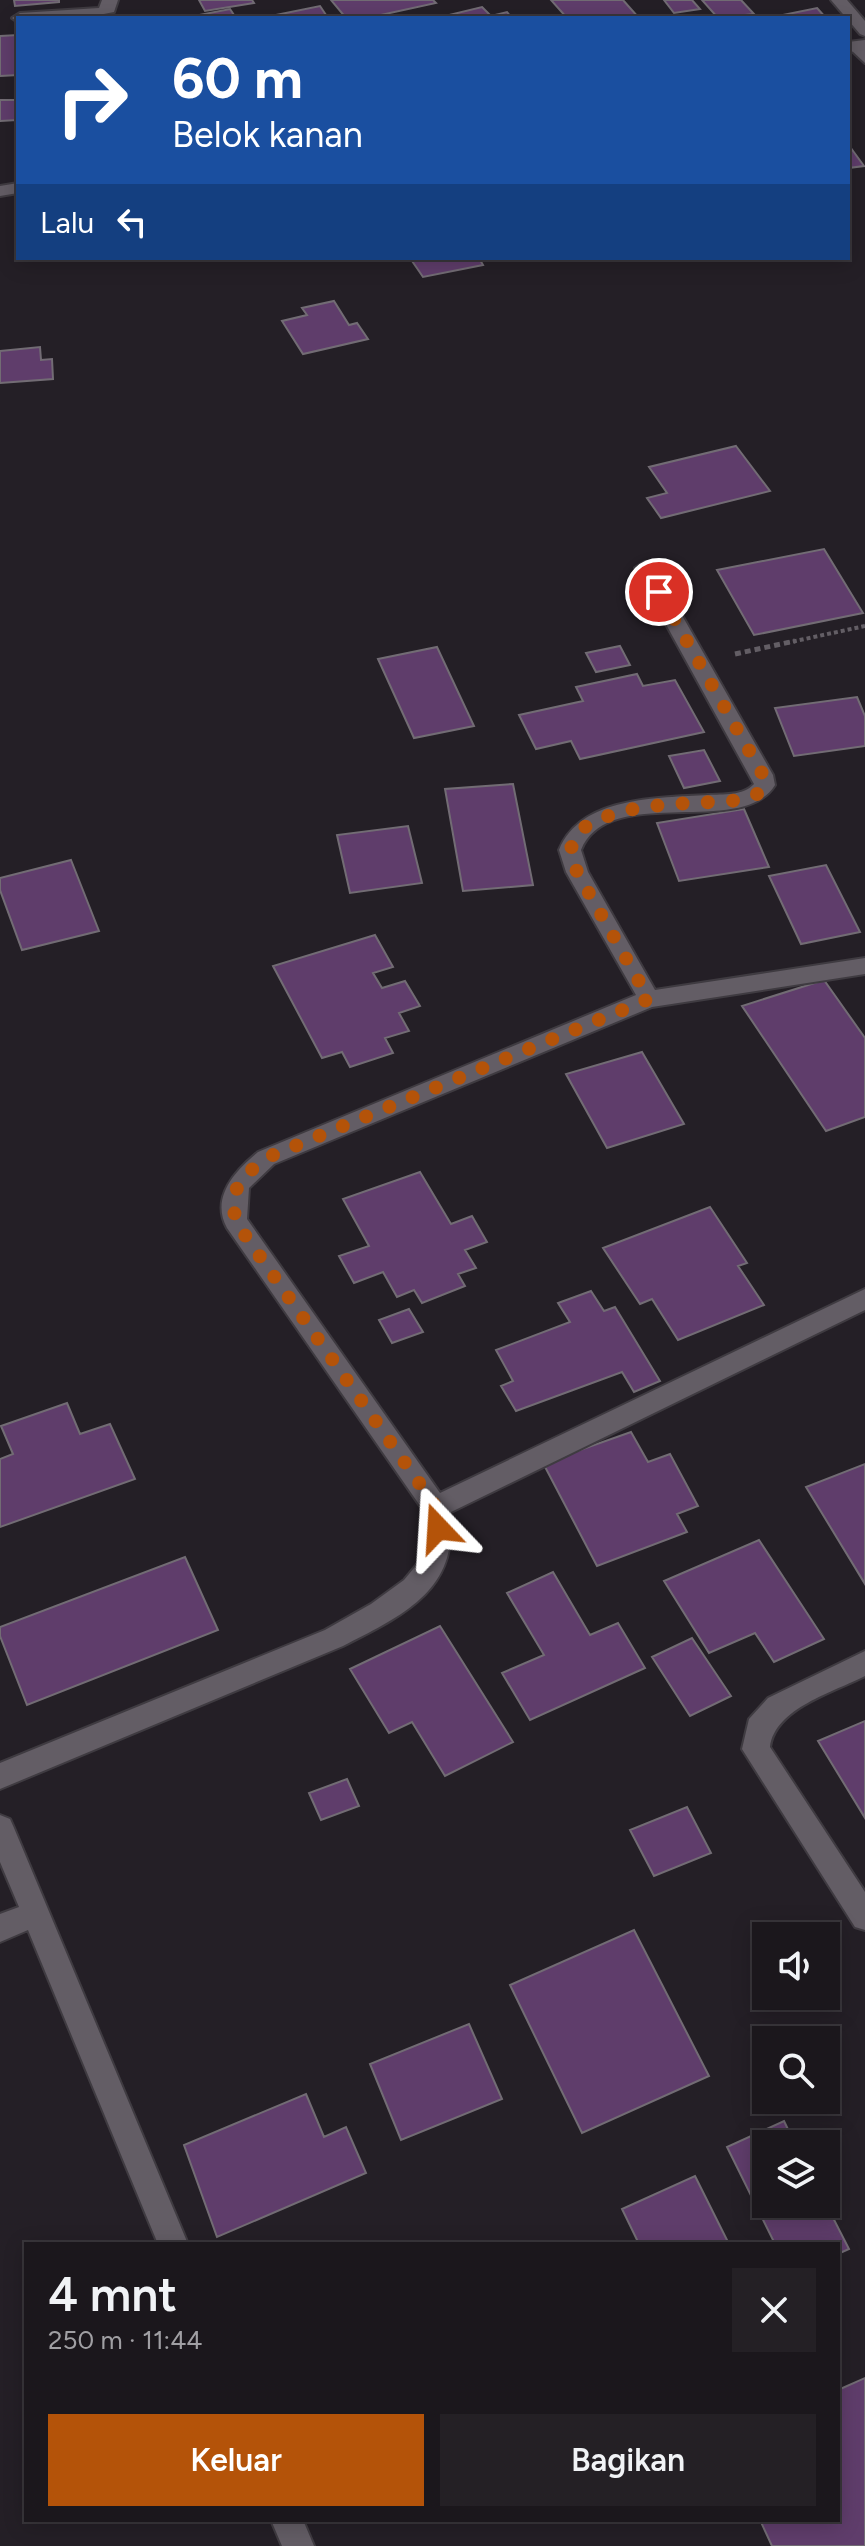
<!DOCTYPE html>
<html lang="id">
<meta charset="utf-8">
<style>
body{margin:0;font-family:Figtree,sans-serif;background:#242025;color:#f1f3f6;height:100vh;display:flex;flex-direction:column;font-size:30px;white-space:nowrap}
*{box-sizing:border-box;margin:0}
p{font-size:26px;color:#a09fa3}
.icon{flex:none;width:44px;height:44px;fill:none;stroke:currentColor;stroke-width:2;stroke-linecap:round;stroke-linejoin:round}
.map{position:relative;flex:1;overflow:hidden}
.details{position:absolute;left:24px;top:2242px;width:816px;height:280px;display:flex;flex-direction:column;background:#1b171c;border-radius:0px;box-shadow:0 4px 20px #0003,0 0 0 2px #39363b}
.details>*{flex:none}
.banner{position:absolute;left:16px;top:16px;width:834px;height:244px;border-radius:0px;box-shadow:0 4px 20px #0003,0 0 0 2px #39363b;background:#1a4fa0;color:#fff;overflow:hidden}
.buttons{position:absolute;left:752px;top:1922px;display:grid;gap:16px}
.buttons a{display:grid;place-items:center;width:88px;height:88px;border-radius:0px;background:#1b171c;box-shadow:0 4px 20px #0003,0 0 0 2px #39363b;font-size:40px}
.pin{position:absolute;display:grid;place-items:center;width:68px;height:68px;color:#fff;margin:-34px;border:4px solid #fff;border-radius:50%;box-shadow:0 2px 8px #0007}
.me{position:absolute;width:88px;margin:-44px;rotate:340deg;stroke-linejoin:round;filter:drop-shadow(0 0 6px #0008)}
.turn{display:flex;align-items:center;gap:28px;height:168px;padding:0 24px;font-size:36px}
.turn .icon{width:104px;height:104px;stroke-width:2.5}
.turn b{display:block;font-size:56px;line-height:68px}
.then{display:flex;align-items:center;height:76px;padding:0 24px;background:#0003;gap:16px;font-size:30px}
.round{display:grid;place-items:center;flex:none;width:84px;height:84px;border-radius:0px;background:#242025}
.summary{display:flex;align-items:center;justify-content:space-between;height:136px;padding:0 24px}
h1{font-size:48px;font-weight:600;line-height:60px}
.cta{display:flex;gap:16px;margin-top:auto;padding:16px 24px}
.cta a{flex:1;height:92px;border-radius:0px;background:#b45309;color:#fff;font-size:32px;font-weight:600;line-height:92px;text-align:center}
.cta a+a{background:#242025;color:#f1f3f6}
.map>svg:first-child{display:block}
.building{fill:#5f3d6b;stroke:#726c74;stroke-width:2}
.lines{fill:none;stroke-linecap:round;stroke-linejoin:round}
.lane-casing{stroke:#3f3b41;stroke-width:4}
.street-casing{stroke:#3f3b41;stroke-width:4}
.path-far1{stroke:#635e65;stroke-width:4;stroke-dasharray:4 3;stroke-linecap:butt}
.path{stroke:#635e65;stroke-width:5;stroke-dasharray:6 4;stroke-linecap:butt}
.lane{fill:#635d65;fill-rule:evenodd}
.street{fill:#635d65;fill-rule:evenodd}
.route{stroke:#b45309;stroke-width:14;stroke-dasharray:0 25.2}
</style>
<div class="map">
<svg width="865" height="2546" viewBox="0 0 865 2546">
<rect width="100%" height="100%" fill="#241f26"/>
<!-- building -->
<path class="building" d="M14,0H59V2L15,6Z
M199,0H252L254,3L205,11Z
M331,0H433L436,3L367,18H346Z
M551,0H623L639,18H567Z
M664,0H692L700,9L674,13Z
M702,0H741L754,14L718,18Z
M320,6L328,18L271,16Z
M482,7L491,16L507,12L512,18H452L449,15Z
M817,8L826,18L778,16Z
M230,9L236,18H184Z
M18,35V75L0,76V36Z
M0,100H18V132L17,120L0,121Z
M848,144L864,166L848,168Z
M410,258H479L483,265L423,277Z
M334,301L349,325L357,323L368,339L303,354L282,321L307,315L302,308Z
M40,347L41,360L52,359L53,379L0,383V351Z
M736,446L770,491L661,518L647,498L667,493L649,467Z
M824,549L863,613L754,635L717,570Z
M620,646L630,665L596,672L586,653Z
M437,647L474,726L414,738L378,659Z
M637,674L643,686L675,680L704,732L580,759L571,741L536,749L519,715L583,701L576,687Z
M857,697L865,716V746L794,756L775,708Z
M704,750L720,781L684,788L669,756Z
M513,784L533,885L463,891L445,789Z
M744,809L769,867L679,881L657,823Z
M408,826L422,883L350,893L337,835Z
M71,860L99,931L22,950L0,890V878Z
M826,865L860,932L801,944L769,876Z
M375,935L393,967L373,973L382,988L405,981L420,1006L399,1013L409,1031L385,1038L393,1053L350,1067L342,1052L322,1058L273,966Z
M824,980L865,1038V1117L826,1131L742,1006Z
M642,1052L684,1124L607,1148L566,1074Z
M420,1172L451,1224L472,1216L487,1242L465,1250L476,1268L458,1274L465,1286L422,1303L414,1290L397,1297L383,1272L354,1283L339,1256L369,1246L343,1199Z
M710,1207L747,1263L738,1266L764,1305L678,1340L652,1299L640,1304L603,1248Z
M591,1291L604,1311L615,1307L660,1381L634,1392L622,1372L516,1411L501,1386L513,1381L496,1350L570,1322L558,1303Z
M409,1309L423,1332L392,1343L379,1320Z
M67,1403L80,1434L110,1424L135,1479L0,1527V1459L13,1454L1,1426Z
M631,1432L648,1462L670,1454L698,1506L677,1514L687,1532L597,1566L543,1463Z
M865,1464V1584L806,1487Z
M759,1540L824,1639L774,1662L755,1633L709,1653L664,1581Z
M185,1557L218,1630L27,1705L0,1636V1627Z
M553,1572L590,1635L618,1623L645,1668L530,1720L502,1673L544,1655L507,1593Z
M440,1626L513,1742L445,1776L412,1722L389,1733L350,1669Z
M692,1638L731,1696L690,1716L652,1657Z
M865,1721V1818L818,1741Z
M347,1779L359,1806L321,1820L309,1793Z
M687,1807L711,1853L654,1876L630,1830Z
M634,1930L709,2076L582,2133L510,1985Z
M469,2024L502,2099L401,2140L370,2064Z
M306,2094L324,2137L346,2127L366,2173L217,2237L184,2145Z
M784,2121L795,2144H766V2204H826L849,2249L838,2254V2244H775L727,2147Z
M695,2176L729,2244H639L622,2209Z
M865,2378V2546H772L760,2520H838V2390Z"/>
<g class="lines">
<!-- lane casing -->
<g class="lane-casing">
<path id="lane" d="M850,43H860L865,48V63L850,49Z"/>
</g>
<!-- street casing -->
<g class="street-casing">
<path id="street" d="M102,0H118L114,12L83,18H18V22L12,18L20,13L99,8Z
M831,0H847L865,21V36L860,34Z
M865,40V50L848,52V42Z
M18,183V193L0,196V186Z
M645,562L655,568L773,775L775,785C742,839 608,782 581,850L588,872L655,990L865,958V974L652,1007L274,1164L249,1188L247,1219L440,1493L865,1289V1310L449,1513C461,1589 402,1616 343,1646L0,1789V1763L325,1630L371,1604L404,1580L424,1556L427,1540L423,1510L227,1228C210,1197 236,1170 258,1152L636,995L566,872L559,850C581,796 658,798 708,795C723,794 743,796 754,784L635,568Z
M865,1651V1676C834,1692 775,1708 770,1747L865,1892V1930L855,1927L742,1749L749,1719L768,1698Z
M0,1815L10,1819L14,1828L188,2244H158L28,1930L0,1942V1914L19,1907L0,1862Z
M271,2520H303L314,2546H282Z"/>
</g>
<!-- path-far1 -->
<path class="path-far1" d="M786,643L865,626"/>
<!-- path -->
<path class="path" d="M735,654L795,641"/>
<!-- lane -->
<use href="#lane" class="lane"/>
<!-- street -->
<use href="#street" class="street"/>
</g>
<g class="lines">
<!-- route -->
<path class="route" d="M438,1528L436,1507L235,1221C232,1184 238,1181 266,1158L649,999L577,872L570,850C574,843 576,833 582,829C624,800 691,805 740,800L757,794L765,785L763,775L659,592"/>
</g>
</svg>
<div class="buttons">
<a><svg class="icon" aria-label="sound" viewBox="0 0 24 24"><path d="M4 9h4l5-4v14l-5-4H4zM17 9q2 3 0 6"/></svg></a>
<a><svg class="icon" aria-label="search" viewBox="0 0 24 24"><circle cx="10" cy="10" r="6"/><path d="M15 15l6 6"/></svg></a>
<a><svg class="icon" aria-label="layers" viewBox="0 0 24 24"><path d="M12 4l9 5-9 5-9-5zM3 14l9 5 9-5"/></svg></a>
</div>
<div class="pin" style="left:659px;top:592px;background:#d93025"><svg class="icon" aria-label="arrive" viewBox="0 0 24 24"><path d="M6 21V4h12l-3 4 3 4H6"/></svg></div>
<svg class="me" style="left:438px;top:1528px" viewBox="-20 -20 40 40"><path d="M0-17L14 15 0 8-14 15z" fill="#b45309" stroke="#fff" stroke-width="4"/></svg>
<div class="banner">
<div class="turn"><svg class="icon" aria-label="right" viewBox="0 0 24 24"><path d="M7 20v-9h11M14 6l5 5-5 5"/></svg><div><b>60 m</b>Belok kanan</div></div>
<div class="then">Lalu<svg class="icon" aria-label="left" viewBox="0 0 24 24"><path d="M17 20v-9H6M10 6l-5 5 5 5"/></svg></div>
</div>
<section class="details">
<div class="summary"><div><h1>4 mnt</h1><p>250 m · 11:44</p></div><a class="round"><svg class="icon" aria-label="close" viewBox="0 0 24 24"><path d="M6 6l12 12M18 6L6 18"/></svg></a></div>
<div class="cta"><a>Keluar</a><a>Bagikan</a></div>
</section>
</div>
